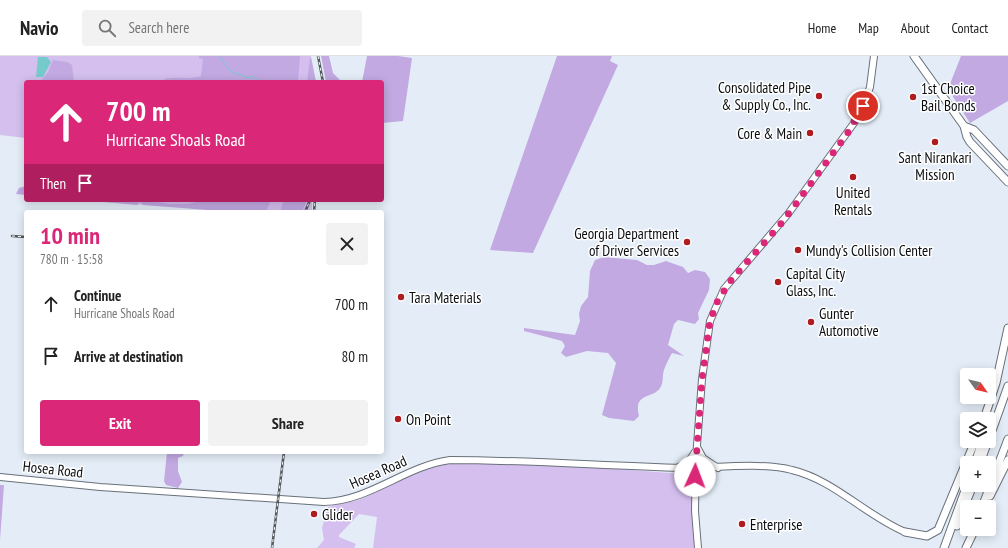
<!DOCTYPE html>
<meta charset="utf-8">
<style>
body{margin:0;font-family:"PT Sans Narrow",sans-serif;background:#f2f2f2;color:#222;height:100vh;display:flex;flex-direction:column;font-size:15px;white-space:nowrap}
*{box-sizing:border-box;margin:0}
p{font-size:13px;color:#767676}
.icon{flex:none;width:22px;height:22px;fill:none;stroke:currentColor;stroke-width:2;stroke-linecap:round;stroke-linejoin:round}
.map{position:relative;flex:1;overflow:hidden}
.sheet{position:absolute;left:24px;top:154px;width:360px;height:244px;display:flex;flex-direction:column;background:#fff;border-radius:4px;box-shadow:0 2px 10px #0003}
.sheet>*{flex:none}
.banner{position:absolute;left:24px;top:24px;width:360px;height:122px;border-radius:4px;box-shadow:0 2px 10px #0003;background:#db2777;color:#fff;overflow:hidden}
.needle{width:26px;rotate:124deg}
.controls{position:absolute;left:960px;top:312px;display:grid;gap:8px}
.controls a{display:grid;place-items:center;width:36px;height:36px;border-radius:4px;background:#fff;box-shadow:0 2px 10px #0003;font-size:20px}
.pin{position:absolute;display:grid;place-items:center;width:34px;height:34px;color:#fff;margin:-17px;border:2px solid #fff;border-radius:50%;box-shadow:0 1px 4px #0007}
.me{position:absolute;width:44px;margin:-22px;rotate:2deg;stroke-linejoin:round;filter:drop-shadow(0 0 3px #0008)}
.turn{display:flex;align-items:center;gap:14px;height:84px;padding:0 16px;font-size:18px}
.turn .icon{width:52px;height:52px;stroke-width:2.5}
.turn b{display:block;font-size:28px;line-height:34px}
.then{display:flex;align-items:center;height:38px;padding:0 16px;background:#0003;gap:8px;font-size:15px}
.round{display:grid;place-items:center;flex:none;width:42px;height:42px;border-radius:4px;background:#f2f2f2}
.summary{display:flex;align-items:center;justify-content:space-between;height:68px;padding:0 16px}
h1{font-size:24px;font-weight:700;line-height:30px;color:#db2777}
.button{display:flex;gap:8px;margin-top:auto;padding:8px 16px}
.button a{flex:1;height:46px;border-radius:4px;background:#db2777;color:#fff;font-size:16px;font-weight:700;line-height:46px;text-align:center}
.button a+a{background:#f2f2f2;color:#222}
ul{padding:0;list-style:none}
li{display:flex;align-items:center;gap:12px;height:52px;padding:0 16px}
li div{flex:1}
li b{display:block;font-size:15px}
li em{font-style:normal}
header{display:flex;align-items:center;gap:24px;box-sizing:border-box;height:56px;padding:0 20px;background:#fff;border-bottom:1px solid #e0e0e0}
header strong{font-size:19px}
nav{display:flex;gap:22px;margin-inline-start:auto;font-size:14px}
.search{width:280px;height:36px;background:#f2f2f2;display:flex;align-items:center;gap:10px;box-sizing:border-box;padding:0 14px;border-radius:4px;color:#767676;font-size:15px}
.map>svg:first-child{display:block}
.green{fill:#d4bfee}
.forest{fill:#c2a9e2}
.water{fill:#75cbcc}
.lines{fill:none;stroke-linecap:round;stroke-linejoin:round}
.stream{stroke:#75cbcc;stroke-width:1}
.secondary-casing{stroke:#687079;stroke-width:8}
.highway-casing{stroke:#687079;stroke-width:9}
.secondary{stroke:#fff;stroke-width:6}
.highway{stroke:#fff;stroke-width:7}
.rail-casing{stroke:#53585d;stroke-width:2.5}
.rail{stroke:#fff;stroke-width:1;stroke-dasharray:3;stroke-linecap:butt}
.route{stroke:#db2777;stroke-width:7;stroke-dasharray:0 12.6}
.poi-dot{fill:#ae1b21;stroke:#fff;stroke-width:1.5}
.labels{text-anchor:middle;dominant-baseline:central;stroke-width:3;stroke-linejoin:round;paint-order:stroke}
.poi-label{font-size:15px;fill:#0a0d10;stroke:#fff;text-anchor:start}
.street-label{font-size:15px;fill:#0a0d10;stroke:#fff}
</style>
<header>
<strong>Navio</strong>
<div class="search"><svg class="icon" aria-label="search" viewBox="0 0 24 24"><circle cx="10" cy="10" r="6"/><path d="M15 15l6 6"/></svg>Search here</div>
<nav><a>Home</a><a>Map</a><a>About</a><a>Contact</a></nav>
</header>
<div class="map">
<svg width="1008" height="492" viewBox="0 0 1008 492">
<rect width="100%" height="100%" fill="#e4edf7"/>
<!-- green -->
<path class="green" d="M0,0H311L316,26H26V82L0,79Z
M74,144H312V156H255Z
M458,407L581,410L682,418L689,426L691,431L695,492H373L377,461L359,458L339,479V481L356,488L354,492H317L324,484L322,472L328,451C338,447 350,447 361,443C393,430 422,408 458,407Z"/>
<!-- forest -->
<path class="forest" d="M199,0H300L298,26H166L164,23C177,20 189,24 201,20L203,3L199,2Z
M321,0H329L333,17L342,26H326Z
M367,0H398L412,2L403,65L382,67V26H362Z
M557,0H612L610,5L618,9L533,197L490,194Z
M961,0H1008V45L970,67L948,33Z
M310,2H311L316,26H307Z
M53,4L67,6L72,9L74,26H40L48,16Z
M26,130V139L16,138L19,132Z
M82,144H138L139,147L137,149Z
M148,144L169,148H188L204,144H271L266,156H233L143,149L141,147L142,145Z
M284,144H307L302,156H280Z
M604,201L637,204L647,209H654L666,205L683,211L688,217L695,214L705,216L710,223L709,234L698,257L699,263L695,268L678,264L674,268L668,289L684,300L672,297C669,302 666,308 664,314C662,319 664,327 660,332C653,343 633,336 639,360L634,365L609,362L602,359L616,307L608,297L587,295L566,301L561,297L565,290L562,285L524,275V272L575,279L580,265L579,258L581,250L588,241L590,215L595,204Z
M167,396H184L183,400L178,402V415L182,426L178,432L166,429L164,425Z
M0,429H4L0,484Z"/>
<!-- water -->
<path class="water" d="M38,1H47L51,6L43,21H36Z"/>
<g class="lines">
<!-- stream -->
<path class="stream" d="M219,0L230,15L248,22L253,20L259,26"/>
<!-- secondary casing -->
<g class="secondary-casing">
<path id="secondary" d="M697,391L703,402L718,412
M679,411L689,405L695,396
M677,412L687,419L694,429
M0,421L100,431L324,446C370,445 405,410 450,404C528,404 605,410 683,412C715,412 762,406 792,414C834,424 865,459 905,476
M696,426L700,418L709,412
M698,492L695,455L696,402L702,323L710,265L724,233L788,158L854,67L866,43L870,31L874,0"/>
</g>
<!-- highway casing -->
<g class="highway-casing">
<path id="highway" d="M914,0L964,70L967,81L970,86L1008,126
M964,70L974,74L1008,110
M984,363L996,327L1008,272
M989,383L1008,330
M975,407L982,385
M980,407L988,385
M990,440L1008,404
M982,451L1008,383
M957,470L973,429
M905,476L927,480L938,474L975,385
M944,492L967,429
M966,492L975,473"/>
</g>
<!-- secondary -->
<use href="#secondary" class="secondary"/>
<!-- highway -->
<use href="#highway" class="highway"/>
<!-- rail casing -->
<g class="rail-casing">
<path id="rail" d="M318,0L323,26
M305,156L310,144
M314,156L315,144
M12,180L26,181
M272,492L284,396"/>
</g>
<!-- rail -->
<use href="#rail" class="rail"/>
</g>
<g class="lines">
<!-- route -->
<path class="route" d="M695,420L702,323L710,265L718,244L732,223L780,169L801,141L847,78L863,50"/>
</g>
<!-- markers -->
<g class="poi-dot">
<circle cx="819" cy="40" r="4"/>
<circle cx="913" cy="41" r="4"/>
<circle cx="810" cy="77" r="4"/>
<circle cx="935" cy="86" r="4"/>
<circle cx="853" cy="121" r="4"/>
<circle cx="687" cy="186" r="4"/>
<circle cx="798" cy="194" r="4"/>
<circle cx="778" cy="226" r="4"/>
<circle cx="401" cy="241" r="4"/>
<circle cx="811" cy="266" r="4"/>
<circle cx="398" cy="363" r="4"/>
<circle cx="314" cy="458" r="4"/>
<circle cx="742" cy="468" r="4"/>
</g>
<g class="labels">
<!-- poi labels -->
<g class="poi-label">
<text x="811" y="31" text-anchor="end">Consolidated Pipe<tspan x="811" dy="17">&amp; Supply Co., Inc.</tspan></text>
<text x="921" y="32">1st Choice<tspan x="921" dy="17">Bail Bonds</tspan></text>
<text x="802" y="77" text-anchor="end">Core &amp; Main</text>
<text x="935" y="101" text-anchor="middle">Sant Nirankari<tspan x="935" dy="17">Mission</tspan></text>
<text x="853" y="136" text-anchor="middle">United<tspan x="853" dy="17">Rentals</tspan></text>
<text x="679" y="177" text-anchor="end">Georgia Department<tspan x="679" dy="17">of Driver Services</tspan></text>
<text x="806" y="194">Mundy's Collision Center</text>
<text x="786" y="217">Capital City<tspan x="786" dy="17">Glass, Inc.</tspan></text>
<text x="409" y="241">Tara Materials</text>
<text x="819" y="257">Gunter<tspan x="819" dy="17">Automotive</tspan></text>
<text x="406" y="363">On Point</text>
<text x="322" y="458">Glider</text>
<text x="750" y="468">Enterprise</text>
</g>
<!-- street labels -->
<g class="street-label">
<text transform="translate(53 413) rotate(6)">Hosea Road</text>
<text transform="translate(378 416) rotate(-24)">Hosea Road</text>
</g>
</g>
</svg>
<div class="controls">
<a><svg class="needle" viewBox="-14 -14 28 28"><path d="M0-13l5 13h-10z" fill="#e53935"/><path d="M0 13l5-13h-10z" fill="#767676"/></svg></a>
<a><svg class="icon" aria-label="layers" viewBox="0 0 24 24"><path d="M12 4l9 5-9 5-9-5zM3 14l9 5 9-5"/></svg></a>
<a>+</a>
<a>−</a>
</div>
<div class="pin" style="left:863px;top:50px;background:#d93025"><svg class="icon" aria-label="arrive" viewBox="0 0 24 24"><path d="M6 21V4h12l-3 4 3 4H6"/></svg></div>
<svg class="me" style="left:695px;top:420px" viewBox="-20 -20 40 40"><circle r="19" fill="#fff"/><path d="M0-13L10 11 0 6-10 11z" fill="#db2777"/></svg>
<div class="banner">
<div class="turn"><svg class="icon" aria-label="ahead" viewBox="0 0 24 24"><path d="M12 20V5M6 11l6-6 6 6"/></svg><div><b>700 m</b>Hurricane Shoals Road</div></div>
<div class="then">Then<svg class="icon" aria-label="arrive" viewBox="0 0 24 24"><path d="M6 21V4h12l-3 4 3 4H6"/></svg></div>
</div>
<section class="sheet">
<div class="summary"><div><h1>10 min</h1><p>780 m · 15:58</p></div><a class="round"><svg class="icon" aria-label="close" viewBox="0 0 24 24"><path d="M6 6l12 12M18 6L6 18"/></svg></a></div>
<ul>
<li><svg class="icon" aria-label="ahead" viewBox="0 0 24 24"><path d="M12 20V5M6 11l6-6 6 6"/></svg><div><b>Continue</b><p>Hurricane Shoals Road</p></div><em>700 m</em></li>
<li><svg class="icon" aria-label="arrive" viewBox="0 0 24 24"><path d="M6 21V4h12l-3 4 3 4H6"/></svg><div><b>Arrive at destination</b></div><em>80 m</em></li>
</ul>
<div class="button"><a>Exit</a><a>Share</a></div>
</section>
</div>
